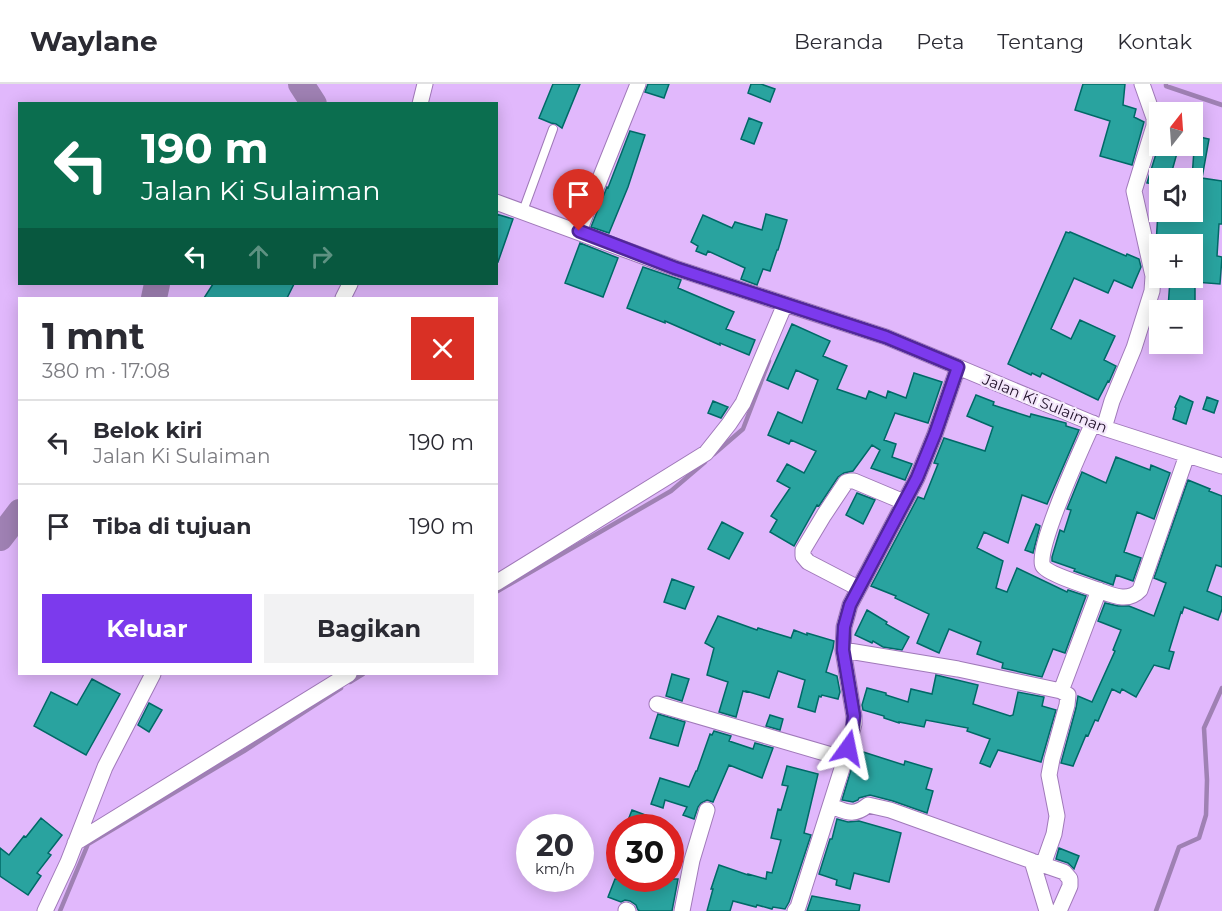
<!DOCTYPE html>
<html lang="id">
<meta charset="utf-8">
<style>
body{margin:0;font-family:Montserrat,sans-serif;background:#f2f2f3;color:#2b2b33;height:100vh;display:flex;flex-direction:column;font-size:22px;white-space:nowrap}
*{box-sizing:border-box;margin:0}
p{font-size:20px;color:#7c7c81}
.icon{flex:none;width:33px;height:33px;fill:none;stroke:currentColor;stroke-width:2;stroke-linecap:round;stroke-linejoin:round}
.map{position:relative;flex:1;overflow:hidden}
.drawer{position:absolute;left:18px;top:213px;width:480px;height:378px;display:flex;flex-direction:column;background:#fff;border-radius:0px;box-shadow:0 3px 15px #0003}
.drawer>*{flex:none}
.guide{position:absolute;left:18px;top:18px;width:480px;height:183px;border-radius:0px;box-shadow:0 3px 15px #0003;background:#0b6e4f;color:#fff;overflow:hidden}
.needle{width:39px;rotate:17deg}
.buttons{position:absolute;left:1149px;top:18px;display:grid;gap:12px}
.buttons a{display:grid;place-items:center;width:54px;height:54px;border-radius:0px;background:#fff;box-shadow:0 3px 15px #0003;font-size:30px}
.speed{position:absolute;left:516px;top:730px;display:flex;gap:12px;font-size:30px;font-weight:700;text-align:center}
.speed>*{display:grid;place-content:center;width:78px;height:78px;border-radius:50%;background:#fff;box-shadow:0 3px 15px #0003;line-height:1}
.speed small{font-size:15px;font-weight:400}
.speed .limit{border:9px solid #d22;background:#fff;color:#111}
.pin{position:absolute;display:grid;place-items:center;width:51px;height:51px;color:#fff;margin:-62px -26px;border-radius:50% 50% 50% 0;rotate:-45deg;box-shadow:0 0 6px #0007}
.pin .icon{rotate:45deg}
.me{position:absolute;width:66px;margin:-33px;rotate:12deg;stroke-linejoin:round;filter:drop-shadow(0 0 4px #0008)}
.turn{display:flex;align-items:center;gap:21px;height:126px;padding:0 24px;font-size:27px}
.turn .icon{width:78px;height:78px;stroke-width:2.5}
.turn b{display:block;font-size:42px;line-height:51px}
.lanes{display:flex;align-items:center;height:57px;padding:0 24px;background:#0003;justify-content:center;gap:30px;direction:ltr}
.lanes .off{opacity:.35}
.round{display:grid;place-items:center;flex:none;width:63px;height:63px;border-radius:0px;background:#f2f2f3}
.overview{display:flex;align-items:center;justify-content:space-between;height:102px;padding:0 24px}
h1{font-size:36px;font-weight:700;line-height:45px}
.cta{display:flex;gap:12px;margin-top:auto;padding:12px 24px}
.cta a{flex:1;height:69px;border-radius:0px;background:#7c3aed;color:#fff;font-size:24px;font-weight:700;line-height:69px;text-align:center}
.cta a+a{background:#f2f2f3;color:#2b2b33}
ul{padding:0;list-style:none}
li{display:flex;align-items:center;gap:18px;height:84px;padding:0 24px;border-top:2px solid #e1e1e2}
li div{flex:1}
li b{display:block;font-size:22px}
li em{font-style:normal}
header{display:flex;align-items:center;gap:36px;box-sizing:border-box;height:84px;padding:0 30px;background:#fff;border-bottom:2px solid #e1e1e2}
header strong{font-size:28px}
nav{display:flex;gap:33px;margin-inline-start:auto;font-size:21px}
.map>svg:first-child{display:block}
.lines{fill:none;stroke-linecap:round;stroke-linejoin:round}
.stream{stroke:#9f81b3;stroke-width:4.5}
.river{stroke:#9f81b3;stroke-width:26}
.building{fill:#29a39f;stroke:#006967;stroke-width:1.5}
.service-casing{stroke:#a079b9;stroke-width:10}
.minor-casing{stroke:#a079b9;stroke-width:17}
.service{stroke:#fff;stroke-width:8}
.minor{stroke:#fff;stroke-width:15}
.route-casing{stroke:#51269a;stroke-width:15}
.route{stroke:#7c3aed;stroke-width:10}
.labels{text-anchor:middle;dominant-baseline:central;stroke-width:4.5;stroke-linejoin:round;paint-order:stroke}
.street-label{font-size:15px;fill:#1d0e26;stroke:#f3e6fb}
</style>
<header>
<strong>Waylane</strong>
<nav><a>Beranda</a><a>Peta</a><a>Tentang</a><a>Kontak</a></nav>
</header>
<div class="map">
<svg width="1222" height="827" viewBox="0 0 1222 827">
<rect width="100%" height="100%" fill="#e1b8fc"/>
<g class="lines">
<!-- stream -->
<path class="stream" d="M1166,0V2L1222,21
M714,370L743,345L769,277
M496,508L671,407L705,378
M350,598L363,590
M60,827L88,760L244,667L341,604
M1156,827L1179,763L1199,754L1206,731L1207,696L1204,644L1222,604"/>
<!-- river -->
<path class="river" d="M301,0L314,20
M154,214L157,200
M0,454L20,428"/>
</g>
<!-- building -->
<path class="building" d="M553,0H580L562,44L556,40L551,39L539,34Z
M648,0H669L664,14L645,8Z
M751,0H761L775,5L770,18L748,9Z
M1083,0H1125L1123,21L1136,25L1134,33L1144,38L1132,81L1100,72L1110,37L1075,26Z
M749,34L762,39L754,60L741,55Z
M630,47L645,51L628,103L609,149L591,143L607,103L608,104Z
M1195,52L1209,55L1202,94L1222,97V140H1219L1217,172L1222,173L1220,200L1195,198V223H1179V225L1168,224L1170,196L1192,197V160H1156L1158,128H1192V94Z
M1160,57V62H1179L1170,94H1160V101L1147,99Z
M496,130L513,135L498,178L496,177Z
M766,130L787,136L778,166H777L770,187L763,185L757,201L741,195L745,184L708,167L706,171L696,167L698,162L691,158L703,131L732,144L735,138L762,146Z
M1066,148L1069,149L1070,148L1126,172L1127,170L1139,175L1141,183L1132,204L1114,196L1108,209L1074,194L1051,245L1071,255L1080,236L1115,252L1104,276L1116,282L1109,298L1108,297L1098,316L1042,289L1040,293L1032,289L1031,291L1008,280Z
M580,159L618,174L603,213L565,199Z
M643,183L681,196L678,204L734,228L726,245L755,256L749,271L720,259V261L665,237V239L627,224Z
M213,200H294L287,214H204Z
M792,240L830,257L823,272L847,282L837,305L866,315L869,307L886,314L888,307L906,314L914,289L942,298L928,339L895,329L884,356L896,360L892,373L912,380L905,396L871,384L880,366L872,361L853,387L844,389L838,393L819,422L817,421L794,462L770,448L777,436L771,432L790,404L777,397L787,380L804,389L816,367L791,356L789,360L768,351L778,328L802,339L818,296L796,286L788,305L767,296Z
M976,311L994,318L993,321L1030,333L1031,330L1066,339V342L1079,346L1047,420L1022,411L1008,459L984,448L977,464L1003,477L996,504L1007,508L1017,484L1067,508L1068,506L1086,512L1065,569L1053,565L1042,593L1002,584L1003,579L977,570L981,558L949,545L939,569L917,559L929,530L895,514L896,512L871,502L918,413L924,415L938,380L934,379L944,354L985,367L993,343L967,332Z
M1180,312L1193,318L1186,340L1173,335L1176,324L1175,323Z
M1207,313L1218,317L1214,329L1203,325Z
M713,317L728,323L721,334L708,329Z
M1116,373L1150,386L1151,381L1170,389L1154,435L1137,428L1124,468L1141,474L1133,497L1116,491L1113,501L1074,487L1075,485L1052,477V473L1060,446L1064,448L1071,426L1067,425L1082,388L1106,399Z
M1188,396L1210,405L1209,407L1222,412V483L1216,481L1207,507L1222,513V525L1218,536L1184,523L1182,529L1181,528L1169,567L1174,568L1169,585L1154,581L1136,613L1122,605L1120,609L1112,605L1098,637L1095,636L1088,652L1086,651L1073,682L1061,679L1076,624L1078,612L1092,618L1115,567L1113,566L1121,546L1098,537L1105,519L1118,522H1129L1154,532L1166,499L1154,494Z
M857,409L875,416L863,440L846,431Z
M722,438L743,449L729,475L708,465Z
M1036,440L1040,442L1033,469L1025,466Z
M672,495L694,503L685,525L664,518Z
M867,526L887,538L886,540L909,553L902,566L883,563L873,557L872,559L855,551Z
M718,532L757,546L758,544L791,554L794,546L807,551V549L834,557L833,564L826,588L837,592L840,608L838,615L822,611L821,613L819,612L815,628L798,623L805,596L778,587L769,614L746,607V608L743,607L736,633L719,628L728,598L707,591L714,564L705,559Z
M672,590L689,595L682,617L666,612Z
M936,591L978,601L973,620L1010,632L1013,631L1018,608L1044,613L1042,622L1056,626L1041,678L998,666L990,683L980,679L990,655L967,647L968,644L926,636L924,643L899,638V639L884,634V632L863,626L862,621L867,604L886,609V611L908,618L911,605L932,610Z
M92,595L120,610L86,671L34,642L51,608L77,621Z
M149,619L162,626L149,648L138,641Z
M658,630L685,638L678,662L650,654Z
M770,631L783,635L780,646L766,642Z
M714,647L731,652L729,657L753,665L755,659L773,664L762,694L729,681L713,718L707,716L701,719L698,723L694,735L683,731L687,723L665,716L663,724L651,720L660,694L689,703L696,687H697L710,650L712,651Z
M857,666L904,681L905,677L932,685L926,705L933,707L927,729L893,717L870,711L859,714L858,716L853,718L842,716Z
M787,682L818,690L804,749L811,751L789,818L785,825L773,823L772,825L757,821L756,823L733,817L730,827H707L713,805H711L719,781L748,791V790L766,795L767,788L772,789L781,756L771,754L778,725L781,726L788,702L782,701Z
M632,726L648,732L643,744H625Z
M41,734L62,751L48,769L51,771L37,789L41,792L28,811L0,792V764L9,771L24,752L26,753Z
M837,735L848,738L859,737L901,749L889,798L854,789L850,805L836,801L837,796L819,790L830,755H832Z
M1059,764L1079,772L1074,785L1068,779L1056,775Z
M615,795H641L639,801L652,806L655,799L657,800L658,795H678L672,827H640L638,826L636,821L630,817L625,816L621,818L608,813Z
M812,812L860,821L859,827H807Z"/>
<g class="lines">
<!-- service casing -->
<g class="service-casing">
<path id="service" d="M523,127L553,45"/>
</g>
<!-- minor casing -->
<g class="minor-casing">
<path id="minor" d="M420,20L425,0
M496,118L675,184L886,253L1104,344L1222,382
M579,147L638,0
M343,214L350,200
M1093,339C1084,359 1034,468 1043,482C1048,490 1087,502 1098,506C1112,511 1128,519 1140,506L1187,371
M1104,344L1112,317L1134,264L1152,207L1153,192L1134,107L1154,42V34L1142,0
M496,499L706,369L729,340L743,319L785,220
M858,504L808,478L803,472V466L824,431L846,398L850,397H854L904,418
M843,566L958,585L1061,607L1068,611L1067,621L1052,675L1049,691L1057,732L1054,750L1043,781
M1061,607L1099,506
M657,620L845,675
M831,722C847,728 853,733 868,721L890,726L1032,777L1047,827
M75,759L349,590
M1035,778L1064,788L1070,795V802L1059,827
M626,826L628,827
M45,827L68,778L105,683L153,590
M682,827L692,776L707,726
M795,827L798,823L845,675L854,640V632L843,566L844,543L850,521L917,394L935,350L958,283"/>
</g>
<!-- service -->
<use href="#service" class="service"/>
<!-- minor -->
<use href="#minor" class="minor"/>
</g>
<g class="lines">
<!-- route casing -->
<g class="route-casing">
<path id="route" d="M579,147L675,184L886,253L958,283L935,350L917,394L850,521L844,543L843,566L854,632L852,650L848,664"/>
</g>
<!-- route -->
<use href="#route" class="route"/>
</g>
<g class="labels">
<!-- street labels -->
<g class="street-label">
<text transform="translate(1045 319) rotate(22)">Jalan Ki Sulaiman</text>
</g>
</g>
</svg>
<div class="buttons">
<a><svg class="needle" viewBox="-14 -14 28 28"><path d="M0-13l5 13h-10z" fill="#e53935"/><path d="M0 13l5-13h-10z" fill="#7c7c81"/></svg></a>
<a><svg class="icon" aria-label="sound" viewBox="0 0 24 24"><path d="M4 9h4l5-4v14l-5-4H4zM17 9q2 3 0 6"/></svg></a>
<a>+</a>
<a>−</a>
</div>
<div class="speed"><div>20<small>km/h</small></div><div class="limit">30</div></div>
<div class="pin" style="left:579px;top:147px;background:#d93025"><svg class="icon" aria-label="arrive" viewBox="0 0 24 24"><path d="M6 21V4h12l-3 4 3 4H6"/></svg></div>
<svg class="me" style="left:848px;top:664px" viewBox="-20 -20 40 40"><path d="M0-17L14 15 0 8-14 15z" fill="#7c3aed" stroke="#fff" stroke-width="4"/></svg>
<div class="guide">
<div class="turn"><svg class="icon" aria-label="left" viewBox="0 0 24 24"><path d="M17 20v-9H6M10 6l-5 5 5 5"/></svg><div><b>190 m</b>Jalan Ki Sulaiman</div></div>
<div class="lanes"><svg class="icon" aria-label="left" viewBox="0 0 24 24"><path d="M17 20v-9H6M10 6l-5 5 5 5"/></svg><svg class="icon off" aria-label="ahead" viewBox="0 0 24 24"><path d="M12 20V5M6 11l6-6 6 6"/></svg><svg class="icon off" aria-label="right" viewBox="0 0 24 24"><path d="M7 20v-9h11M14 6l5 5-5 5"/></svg></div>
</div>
<section class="drawer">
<div class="overview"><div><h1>1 mnt</h1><p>380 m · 17:08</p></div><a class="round" style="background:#d93025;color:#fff"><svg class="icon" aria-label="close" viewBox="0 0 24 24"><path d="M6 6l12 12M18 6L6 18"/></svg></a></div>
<ul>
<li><svg class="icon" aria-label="left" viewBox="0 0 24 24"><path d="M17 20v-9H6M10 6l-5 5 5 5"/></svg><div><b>Belok kiri</b><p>Jalan Ki Sulaiman</p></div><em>190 m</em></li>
<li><svg class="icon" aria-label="arrive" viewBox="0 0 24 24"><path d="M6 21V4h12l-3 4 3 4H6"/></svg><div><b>Tiba di tujuan</b></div><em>190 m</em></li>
</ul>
<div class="cta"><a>Keluar</a><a>Bagikan</a></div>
</section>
</div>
